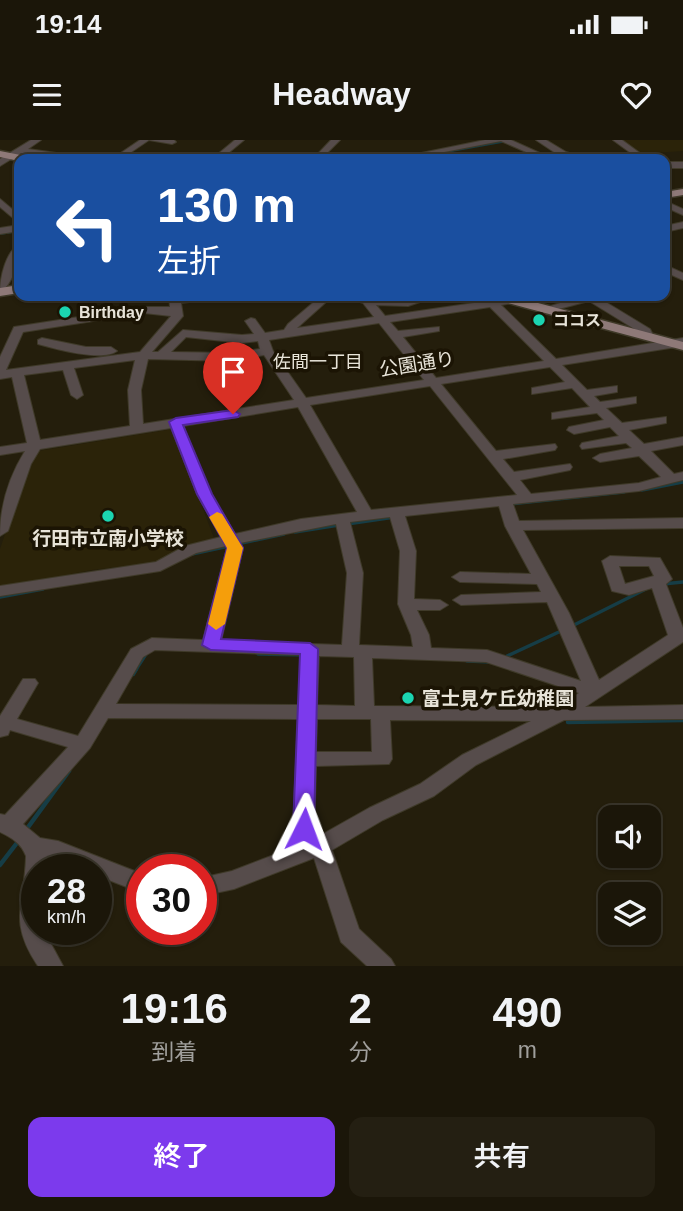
<!DOCTYPE html>
<html lang="ja">
<meta charset="utf-8">
<style>
body{margin:0;font-family:Helvetica,"Noto Sans JP",sans-serif;background:#241f12;color:#f1f3f6;height:100vh;display:flex;flex-direction:column;font-size:26px;white-space:nowrap}
*{box-sizing:border-box;margin:0}
p{font-size:23px;color:#a09f9c}
.icon{flex:none;width:38px;height:38px;fill:none;stroke:currentColor;stroke-width:2;stroke-linecap:round;stroke-linejoin:round}
.map{position:relative;height:826px;overflow:hidden}
.panel{display:flex;flex-direction:column;background:#1b1609;flex:1}
.panel>*{flex:none}
.banner{position:absolute;left:14px;top:14px;width:656px;height:147px;border-radius:14px;box-shadow:0 2px 5px #0004,0 0 0 2px #39352a;background:#1a4fa0;color:#fff;overflow:hidden}
.fabs{position:absolute;left:598px;top:665px;display:grid;gap:14px}
.fabs a{display:grid;place-items:center;width:63px;height:63px;border-radius:14px;background:#1b1609;box-shadow:0 2px 5px #0004,0 0 0 2px #39352a;font-size:35px}
.speed{position:absolute;left:21px;top:714px;display:flex;gap:14px;font-size:35px;font-weight:700;text-align:center}
.speed>*{display:grid;place-content:center;width:91px;height:91px;border-radius:50%;background:#1b1609;box-shadow:0 2px 5px #0004,0 0 0 2px #39352a;line-height:1}
.speed small{font-size:18px;font-weight:400}
.speed .limit{border:10px solid #d22;background:#fff;color:#111}
.pin{position:absolute;display:grid;place-items:center;width:60px;height:60px;color:#fff;margin:-72px -30px;border-radius:50% 50% 50% 0;rotate:-45deg;box-shadow:0 0 7px #0007}
.pin .icon{rotate:45deg}
.me{position:absolute;width:77px;margin:-38px;rotate:3deg;stroke-linejoin:round;filter:drop-shadow(0 0 5px #0008)}
.turn{display:flex;align-items:center;gap:24px;height:147px;padding:0 28px;font-size:32px}
.turn .icon{width:91px;height:91px;stroke-width:2.5}
.turn b{display:block;font-size:49px;line-height:60px}
.eta{display:flex;justify-content:space-evenly;align-items:center;height:119px;text-align:center}
.eta b{font-size:42px;font-weight:600;line-height:49px}
.cta{display:flex;gap:14px;margin-top:auto;padding:14px 28px}
.cta a{flex:1;height:80px;border-radius:14px;background:#7c3aed;color:#fff;font-size:28px;font-weight:600;line-height:80px;text-align:center}
.cta a+a{background:#241f12;color:#f1f3f6}
.status{display:flex;justify-content:space-between;align-items:center;height:49px;padding:0 35px;background:#1b1609;direction:ltr}
.status svg{height:19px;fill:currentColor}
header{display:flex;justify-content:space-between;align-items:center;height:91px;padding:0 28px;background:#1b1609;font-size:32px;font-weight:600}
.map>svg:first-child{display:block}
.built{fill:#2b2309}
.lines{fill:none;stroke-linecap:round;stroke-linejoin:round}
.stream-far2{stroke:#163d46;stroke-width:2}
.stream-far1{stroke:#163d46;stroke-width:3.5}
.stream{stroke:#163d46;stroke-width:4.5}
.minor-casing{stroke:#3f3a29;stroke-width:2}
.major-casing{stroke:#3f3a29;stroke-width:3}
.minor{fill:#564c4b;fill-rule:evenodd}
.major{fill:#8e7978;fill-rule:evenodd}
.route{fill:#7c3aed;stroke:#51269a;stroke-width:2}
.slow{fill:#f59e0b}
.poi-dot{fill:#1bd5b1;stroke:#1b1404;stroke-width:2.5}
.labels{text-anchor:middle;dominant-baseline:central;stroke-width:7;stroke-linejoin:round;paint-order:stroke}
.far-poi-label{font-size:16px;font-weight:bold;fill:#e8e4d9;stroke:#1b1404;text-anchor:start}
.far-neighbourhood-label{font-size:18px;fill:#e8e4d9;stroke:#1b1404}
.street-label{font-size:19px;fill:#e8e4d9;stroke:#1b1404}
.poi-label{font-size:19px;font-weight:bold;fill:#e8e4d9;stroke:#1b1404}
</style>
<div class="status"><b>19:14</b><svg viewBox="0 0 49 12"><path d="M0 12V9h3v3zM5 12V6h3v6zM10 12V3h3v9zM15 12V0h3v12zM26 1h20v11H26zM47 4h2v5h-2z"/></svg></div>
<header><svg class="icon" aria-label="menu" viewBox="0 0 24 24"><path d="M4 6h16M4 12h16M4 18h16"/></svg>Headway<svg class="icon" aria-label="heart" viewBox="0 0 24 24"><path d="M12 20l-8-8c-3-5 5-10 8-4 3-6 11-1 8 4z"/></svg></header>
<div class="map">
<svg width="683" height="826" viewBox="0 0 683 826">
<rect width="100%" height="100%" fill="#241e0c"/>
<!-- built -->
<path class="built" d="M619,0H683V11L638,14Z
M173,289L215,401L151,423L92,430L0,448V409L20,350L38,311Z"/>
<g class="lines">
<!-- stream-far2 -->
<path class="stream-far2" d="M407,19L512,0
M0,94L19,91"/>
<!-- stream-far1 -->
<path class="stream-far1" d="M642,350L683,342
M510,364L624,352
M347,384L395,377
M295,392L339,385
M237,404L284,394
M192,414L229,406
M663,444L683,442
M0,457L43,449
M572,486L646,449
M258,514L306,515
M505,517L561,491
M467,521L491,522
M135,531L146,514"/>
<!-- stream -->
<path class="stream" d="M133,534L136,529
M568,582L683,580
M26,690L69,631
M0,725L20,699"/>
<!-- minor casing -->
<g class="minor-casing">
<path id="minor" d="M31,0H41L28,9L99,19H74L21,13L0,26V19Z
M140,0H149L121,19H112Z
M149,0H174L176,2L172,4Z
M235,0H244L221,19H212Z
M331,0H340L321,19H313Z
M485,0H511L553,19H542L501,1L408,19H392Z
M536,0H546L566,12L589,19L560,16Z
M613,0H622L648,19H639Z
M665,22H683V28H665Z
M17,47L19,48V54L13,50Z
M0,59L19,75V83L0,67Z
M665,61L683,69V75L665,67Z
M683,82V88L665,92V86Z
M19,85V91L0,94V88Z
M19,104C20,118 13,145 0,152C0,137 6,112 19,104Z
M665,125L683,133V140L665,132Z
M169,156H220L215,159L181,163L183,176L152,212H158L183,190L242,195L254,194L245,181L251,178L255,179L265,193L284,190L288,184L314,162L298,156H339L326,162L297,188L374,177L363,163L342,156L408,160L422,156H438L408,166L376,165L385,176L515,157L519,158V162L501,165L556,219L683,198V206L562,225L587,250L617,246V252L594,256L600,262L636,257V263L606,268L622,283L666,277V283L629,290L644,304L683,297V305L651,311L674,334L683,332V340L639,351L513,364L519,381L683,378V388L523,390L569,473L599,540L668,495L652,448L629,455L612,451L602,421L610,416L660,418L672,439L666,444L683,488V502L585,567L683,565V579L564,580L476,625L434,656L383,680L332,710L359,789L391,819L395,826H367L341,802L314,718L234,749L201,756V738L232,731L292,708L298,579L108,578L90,608L23,684L40,698L58,701L142,734V753L96,735V730H83L47,716V730H37V789H43L63,826H38C7,780 25,764 26,716C21,703 12,698 0,692V674L5,675L68,607L10,590L8,595L0,597V576L23,539H35L38,543L17,579L78,596L131,509L152,498L203,500L227,408L226,406L196,413L160,431L0,456V446L156,422L185,406L221,397L197,354L171,288L40,309L31,324L8,391L0,396C0,365 9,337 25,311L0,315V307L27,303L12,237L0,239V217L14,187L144,167H170ZM490,167L544,221L436,238L403,197L439,191V187L398,191L390,182ZM144,173L171,176L140,212L6,230L23,192ZM379,183L424,240L306,258L273,211L269,200ZM186,197L242,203L258,201L260,209L232,213L171,212ZM264,215L294,260L143,284L141,250L148,219L232,221ZM135,220L128,250L130,286L40,300L24,235L63,230L71,255L77,259L83,255L74,228ZM550,227L565,242L532,248V254L572,248L590,267L552,273V279L597,273L604,280L569,287L567,290L574,294L610,287L619,296L582,303L580,306L582,309L626,303L632,308L600,314L593,318L600,322L639,316L661,337L639,343L531,354L520,340L570,330L572,327L570,324L514,332L503,319L555,310L557,307L555,304L496,311L441,244ZM430,246L505,340L517,355L371,370L310,265ZM298,267L357,372L301,379L235,394L211,354L183,286ZM499,366L505,386L531,434L460,432L452,437L460,442L537,444L541,452L461,455L453,460L461,465L547,462L581,541L487,510L431,508L429,495L417,470H440L448,465L440,460L414,459L416,411L405,376ZM390,377L400,411L398,464L411,495L413,507L359,505L363,433L350,382ZM336,384L347,433L342,505L221,501L243,408L240,403ZM619,426H649L654,436L625,444ZM155,510L301,515L299,565L116,564L143,517ZM319,516L354,517L355,566L317,565ZM372,518L486,522L579,553L557,567L374,566ZM317,579H371L372,612H316ZM390,580L531,581L462,615L420,644L369,668L314,699L316,626L389,624L392,619Z
M583,156H600L599,158L650,189L654,197L652,199H644L641,193L589,161L547,172L541,169Z
M42,198L86,207H111L117,211C102,222 56,209 38,204V200Z"/>
</g>
<!-- major casing -->
<g class="major-casing">
<path id="major" d="M0,11L31,17L32,19L19,21L0,17Z
M683,49V55L665,58V52Z
M19,145V153L0,156V148Z
M492,156H512L683,202V210L493,159Z"/>
</g>
<!-- minor -->
<use href="#minor" class="minor"/>
<!-- major -->
<use href="#major" class="major"/>
</g>
<!-- route -->
<path class="route" d="M233,270L240,274L238,277L183,285L212,354L243,408L221,499L310,503L318,509L314,689L311,695L304,697L296,695L293,689L300,514L211,510L202,505L227,408L197,354L169,282L176,278Z"/>
<!-- slow -->
<path class="slow" d="M217,372L222,374L243,408L225,484L216,490L208,484L227,408L209,377Z"/>
<!-- markers -->
<g class="poi-dot">
<circle cx="65" cy="172" r="7"/>
<circle cx="539" cy="180" r="7"/>
<circle cx="108" cy="376" r="7"/>
<circle cx="408" cy="558" r="7"/>
</g>
<g class="labels">
<!-- far-poi labels -->
<g class="far-poi-label">
<text x="79" y="172">Birthday</text>
<text x="553" y="180">ココス</text>
</g>
<!-- far-neighbourhood labels -->
<g class="far-neighbourhood-label">
<text x="318" y="222">佐間一丁目</text>
</g>
<!-- street labels -->
<g class="street-label">
<text transform="translate(417 224) rotate(-9)">公園通り</text>
</g>
<!-- poi labels -->
<g class="poi-label">
<text x="108" y="398">行田市立南小学校</text>
<text x="422" y="558" text-anchor="start">富士見ケ丘幼稚園</text>
</g>
</g>
</svg>
<div class="fabs">
<a><svg class="icon" aria-label="sound" viewBox="0 0 24 24"><path d="M4 9h4l5-4v14l-5-4H4zM17 9q2 3 0 6"/></svg></a>
<a><svg class="icon" aria-label="layers" viewBox="0 0 24 24"><path d="M12 4l9 5-9 5-9-5zM3 14l9 5 9-5"/></svg></a>
</div>
<div class="speed"><div>28<small>km/h</small></div><div class="limit">30</div></div>
<div class="pin" style="left:233px;top:274px;background:#d93025"><svg class="icon" aria-label="arrive" viewBox="0 0 24 24"><path d="M6 21V4h12l-3 4 3 4H6"/></svg></div>
<svg class="me" style="left:304px;top:689px" viewBox="-20 -20 40 40"><path d="M0-17L14 15 0 8-14 15z" fill="#7c3aed" stroke="#fff" stroke-width="4"/></svg>
<div class="banner">
<div class="turn"><svg class="icon" aria-label="left" viewBox="0 0 24 24"><path d="M17 20v-9H6M10 6l-5 5 5 5"/></svg><div><b>130 m</b>左折</div></div>
</div>
</div>
<section class="panel">
<div class="eta">
<div><b>19:16</b><p>到着</p></div>
<div><b>2</b><p>分</p></div>
<div><b>490</b><p>m</p></div>
</div>
<div class="cta"><a>終了</a><a>共有</a></div>
</section>
